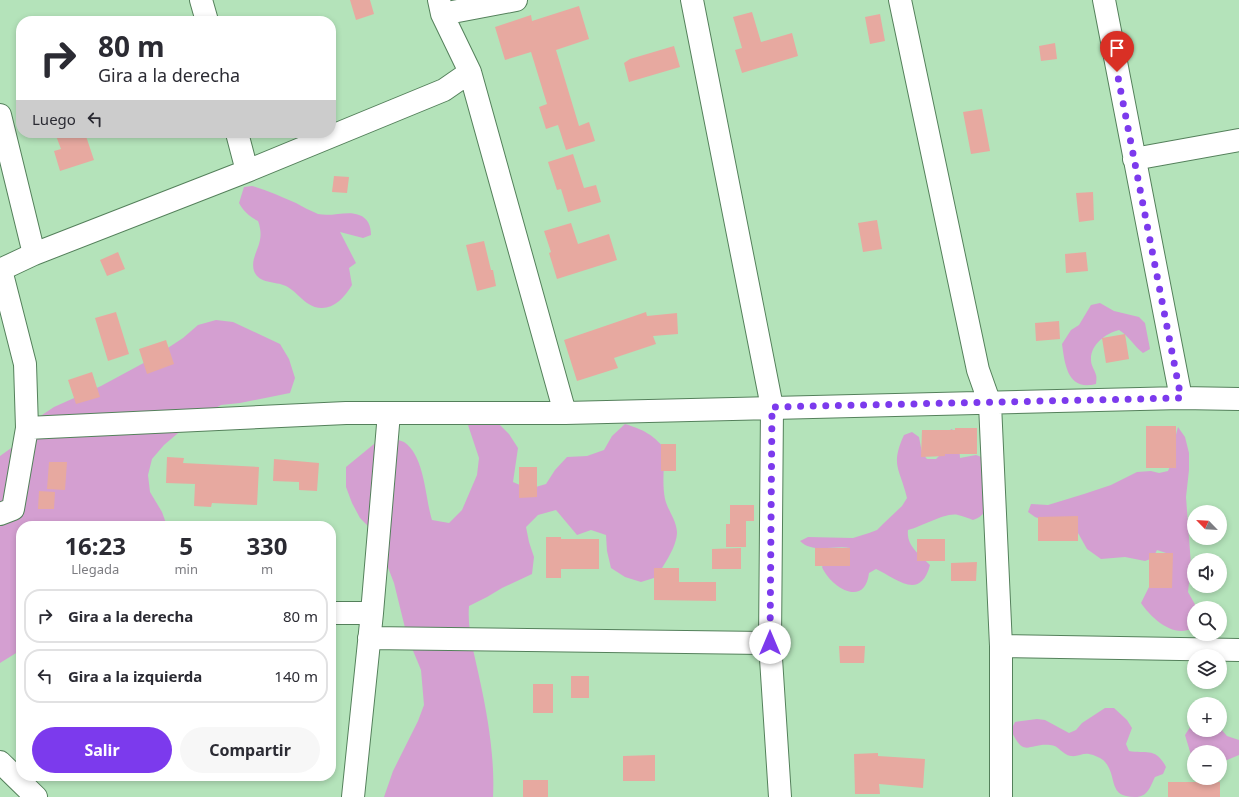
<!DOCTYPE html>
<html lang="es">
<meta charset="utf-8">
<style>
body{margin:0;font-family:"Noto Sans",sans-serif;background:#f7f7f7;color:#2b2b33;height:100vh;display:flex;flex-direction:column;font-size:15px;white-space:nowrap}
*{box-sizing:border-box;margin:0}
p{font-size:13px;color:#7c7c81}
.icon{flex:none;width:22px;height:22px;fill:none;stroke:currentColor;stroke-width:2;stroke-linecap:round;stroke-linejoin:round}
.map{position:relative;flex:1;overflow:hidden}
.sheet{position:absolute;left:16px;top:521px;width:320px;height:260px;display:flex;flex-direction:column;background:#fff;border-radius:16px;box-shadow:0 2px 6px #0003}
.sheet>*{flex:none}
.hud{position:absolute;left:16px;top:16px;width:320px;height:122px;border-radius:16px;box-shadow:0 2px 6px #0003;background:#fff;color:#2b2b33;overflow:hidden}
.needle{width:26px;rotate:295deg}
.buttons{position:absolute;left:1187px;top:505px;display:grid;gap:8px}
.buttons a{display:grid;place-items:center;width:40px;height:40px;border-radius:50%;background:#fff;box-shadow:0 2px 6px #0003;font-size:20px}
.pin{position:absolute;display:grid;place-items:center;width:34px;height:34px;color:#fff;margin:-41px -17px;border-radius:50% 50% 50% 0;rotate:-45deg;box-shadow:0 0 4px #0007}
.pin .icon{rotate:45deg}
.me{position:absolute;width:44px;margin:-22px;rotate:0deg;stroke-linejoin:round;filter:drop-shadow(0 0 3px #0008)}
.turn{display:flex;align-items:center;gap:14px;height:84px;padding:0 16px;font-size:18px}
.turn .icon{width:52px;height:52px;stroke-width:2.5}
.turn b{display:block;font-size:28px;line-height:34px}
.then{display:flex;align-items:center;height:38px;padding:0 16px;background:#0003;gap:8px;font-size:15px}
.eta{display:flex;justify-content:space-evenly;align-items:center;height:68px;text-align:center}
.eta b{font-size:24px;font-weight:700;line-height:28px}
.primary-button{display:flex;gap:8px;margin-top:auto;padding:8px 16px}
.primary-button a{flex:1;height:46px;border-radius:24px;background:#7c3aed;color:#fff;font-size:16px;font-weight:700;line-height:46px;text-align:center}
.primary-button a+a{background:#f7f7f7;color:#2b2b33}
ul{padding:0;list-style:none}
li{display:flex;align-items:center;gap:12px;height:54px;margin:0 8px 6px;padding:0 8px;border:2px solid #e1e1e2;border-radius:16px}
li div{flex:1}
li b{display:block;font-size:15px}
li em{font-style:normal}
.map>svg:first-child{display:block}
.green{fill:#d49fd1}
.building{fill:#e7a9a0}
.lines{fill:none;stroke-linecap:round;stroke-linejoin:round}
.street-casing{stroke:#54805b;stroke-width:24}
.street{stroke:#fff;stroke-width:22}
.route{stroke:#7c3aed;stroke-width:7;stroke-dasharray:0 12.6}
</style>
<div class="map">
<svg width="1239" height="797" viewBox="0 0 1239 797">
<rect width="100%" height="100%" fill="#b4e3ba"/>
<!-- green -->
<path class="green" d="M252,186C267,190 281,197 296,203C303,207 311,211 318,214C332,217 348,210 359,215C368,218 371,226 371,235L363,238L340,232L356,263L349,268L352,285C342,302 326,316 307,303C300,298 294,290 286,286C275,281 259,284 254,271C249,254 267,245 258,221C249,216 244,212 239,203L244,187Z
M1100,303L1114,311L1139,317L1145,323L1150,349L1143,353C1134,346 1128,335 1119,330C1106,333 1090,345 1091,360C1091,366 1095,370 1096,375C1097,378 1096,382 1096,384C1068,391 1065,366 1062,344L1071,330L1079,325L1091,305Z
M216,320L233,322L280,344L289,359L295,378L290,393L240,403L221,405L190,423L164,445L152,459L148,475L150,492L162,512L167,526H21V650L0,663V456L14,446L39,417L54,407L101,386L151,359L183,338L198,325Z
M483,416L498,423L509,434L518,448L513,482L529,489L546,484L555,470L567,457L587,456L604,450L612,436L625,424C644,430 652,434 665,449C664,466 662,484 665,499C668,511 676,519 677,532C677,547 664,564 657,577L641,582L625,577L611,568L607,551L606,535L591,530L577,535L556,510L538,515L526,527L529,542L534,557L532,574L502,588L487,597L469,606C467,631 475,656 480,681C488,717 495,760 493,797H384L393,771L418,721L424,705L421,670L407,636L394,583L380,547L372,530L360,518L352,503L346,487V467L374,444L389,437C393,439 400,440 404,442C425,456 425,498 432,520L449,523L462,510L477,475L479,458L468,425Z
M1178,427L1185,437L1189,453V470L1186,497L1191,565L1188,592L1197,608H1194V627C1175,640 1151,618 1141,603L1149,587L1171,561L1166,553L1157,550L1153,558L1145,561L1125,557L1101,559L1087,549L1078,533L1035,517L1028,512L1031,504L1048,505L1084,494L1111,485L1137,472L1151,471L1159,473L1168,471C1175,458 1173,442 1178,427Z
M951,429L958,432L960,458L976,455L984,458C984,465 985,472 984,478C983,490 978,491 988,503C986,512 982,517 973,520C968,518 963,516 958,515C945,512 922,527 908,530C906,546 920,555 930,565C920,602 896,578 876,569L869,573C865,608 831,588 822,567L826,560L850,548C834,545 813,554 800,541L808,537L853,538L869,533L877,530L883,524L902,506L907,498C900,468 890,466 904,435L912,432L919,437L922,453L927,459H936L942,453Z
M1105,708H1114L1127,720L1132,728L1126,744L1129,751C1146,754 1156,747 1166,767L1163,774L1155,777C1150,787 1148,797 1135,797C1107,797 1118,777 1105,762C1102,758 1094,755 1089,754C1083,753 1077,757 1071,756C1062,755 1059,745 1050,745C1028,743 1024,759 1011,730L1015,722L1037,719L1045,720L1069,733L1076,730L1082,723Z
M1194,721V730H1220V728L1227,736L1239,740V755L1220,763V752H1194V759L1191,755L1185,735Z"/>
<!-- building -->
<path class="building" d="M350,0H370L374,14L356,20Z
M579,6L589,39L556,50L579,126L589,122L595,141L566,150L558,125L546,129L539,107L547,104L531,52L505,60L495,27L531,15L532,21Z
M752,12L761,42L792,33L798,56L742,73L735,50L742,48L733,17Z
M880,14L885,41L870,44L865,17Z
M1055,43L1057,59L1041,61L1039,46Z
M674,46L680,67L629,82L624,63L630,59Z
M982,109L990,151L971,154L963,112Z
M55,133H85L94,160L60,171L54,151L61,149Z
M573,154L584,188L596,185L601,202L568,212L561,189L557,190L548,162Z
M334,176L349,177L347,193L332,192Z
M1093,192L1094,220L1079,222L1076,193Z
M877,220L882,249L863,252L858,223Z
M571,223L578,244L609,234L617,260L557,279L549,253L551,252L544,231Z
M484,241L491,270H493L496,286L477,291L466,245Z
M118,252L125,269L107,276L100,260Z
M1086,252L1088,271L1066,273L1065,254Z
M116,312L129,354L108,361L95,318Z
M646,312L647,316L677,313L678,334L653,336L656,344L614,358L618,368L577,381L564,340Z
M1059,321L1060,339L1036,341L1035,323Z
M1125,334L1129,359L1106,363L1102,338Z
M166,340L174,364L147,374L139,349Z
M92,372L100,397L76,404L68,380Z
M1146,426H1176V468H1146Z
M955,428H977V454H945V456L921,457L922,430H955Z
M661,444H676V471H661Z
M167,457L184,458L183,463L259,467L257,505L212,503L211,507L194,506L195,484L166,483Z
M274,459L319,463L317,491L299,490V482L273,481Z
M49,462H67L65,490L47,489Z
M519,467H537V497L519,498Z
M39,491L55,492L54,509H38Z
M730,505H754V521H746V547H726V524H730Z
M1078,516V541H1038V517Z
M546,537H561V539H599V569H561V578H546Z
M917,539H945V561H917Z
M741,548V569H712V549Z
M815,548H850V566H815Z
M1149,553H1173L1172,588H1149Z
M977,562L976,581H951V563Z
M654,568H679V582H716V601L654,600Z
M839,646H865L864,663H840Z
M571,676H589V698H571Z
M533,684H553V713H533Z
M878,753V756L925,759L923,788L879,784L880,794H855L854,754Z
M655,755V781H623V756Z
M523,780H548V797H523Z
M1168,782H1220V797H1168Z"/>
<g class="lines">
<!-- street casing -->
<g class="street-casing">
<path id="street" d="M201,0L207,21
M692,0L772,407L770,643L780,797
M900,0L978,370L990,404L1001,646V797
M1104,0L1181,398
M442,14L516,0
M470,72L565,413
M0,115L34,254
M237,133L247,171
M1134,159L1239,140
M0,270L34,254L247,171L444,90L470,72L442,14L439,0
M27,428L346,413H565L1181,398L1239,399
M0,514L13,509L27,428L25,364L1,270
M331,613H372
M369,638L770,643
M1001,646L1239,650
M0,762L36,797
M353,797L372,613L389,413"/>
</g>
<!-- street -->
<use href="#street" class="street"/>
</g>
<g class="lines">
<!-- route -->
<path class="route" d="M770,643L772,407L1181,398L1117,72"/>
</g>
</svg>
<div class="buttons">
<a><svg class="needle" viewBox="-14 -14 28 28"><path d="M0-13l5 13h-10z" fill="#e53935"/><path d="M0 13l5-13h-10z" fill="#7c7c81"/></svg></a>
<a><svg class="icon" aria-label="sound" viewBox="0 0 24 24"><path d="M4 9h4l5-4v14l-5-4H4zM17 9q2 3 0 6"/></svg></a>
<a><svg class="icon" aria-label="search" viewBox="0 0 24 24"><circle cx="10" cy="10" r="6"/><path d="M15 15l6 6"/></svg></a>
<a><svg class="icon" aria-label="layers" viewBox="0 0 24 24"><path d="M12 4l9 5-9 5-9-5zM3 14l9 5 9-5"/></svg></a>
<a>+</a>
<a>−</a>
</div>
<div class="pin" style="left:1117px;top:72px;background:#d93025"><svg class="icon" aria-label="arrive" viewBox="0 0 24 24"><path d="M6 21V4h12l-3 4 3 4H6"/></svg></div>
<svg class="me" style="left:770px;top:643px" viewBox="-20 -20 40 40"><circle r="19" fill="#fff"/><path d="M0-13L10 11 0 6-10 11z" fill="#7c3aed"/></svg>
<div class="hud">
<div class="turn"><svg class="icon" aria-label="right" viewBox="0 0 24 24"><path d="M7 20v-9h11M14 6l5 5-5 5"/></svg><div><b>80 m</b>Gira a la derecha</div></div>
<div class="then">Luego<svg class="icon" aria-label="left" viewBox="0 0 24 24"><path d="M17 20v-9H6M10 6l-5 5 5 5"/></svg></div>
</div>
<section class="sheet">
<div class="eta">
<div><b>16:23</b><p>Llegada</p></div>
<div><b>5</b><p>min</p></div>
<div><b>330</b><p>m</p></div>
</div>
<ul>
<li><svg class="icon" aria-label="right" viewBox="0 0 24 24"><path d="M7 20v-9h11M14 6l5 5-5 5"/></svg><div><b>Gira a la derecha</b></div><em>80 m</em></li>
<li><svg class="icon" aria-label="left" viewBox="0 0 24 24"><path d="M17 20v-9H6M10 6l-5 5 5 5"/></svg><div><b>Gira a la izquierda</b></div><em>140 m</em></li>
</ul>
<div class="primary-button"><a>Salir</a><a>Compartir</a></div>
</section>
</div>
